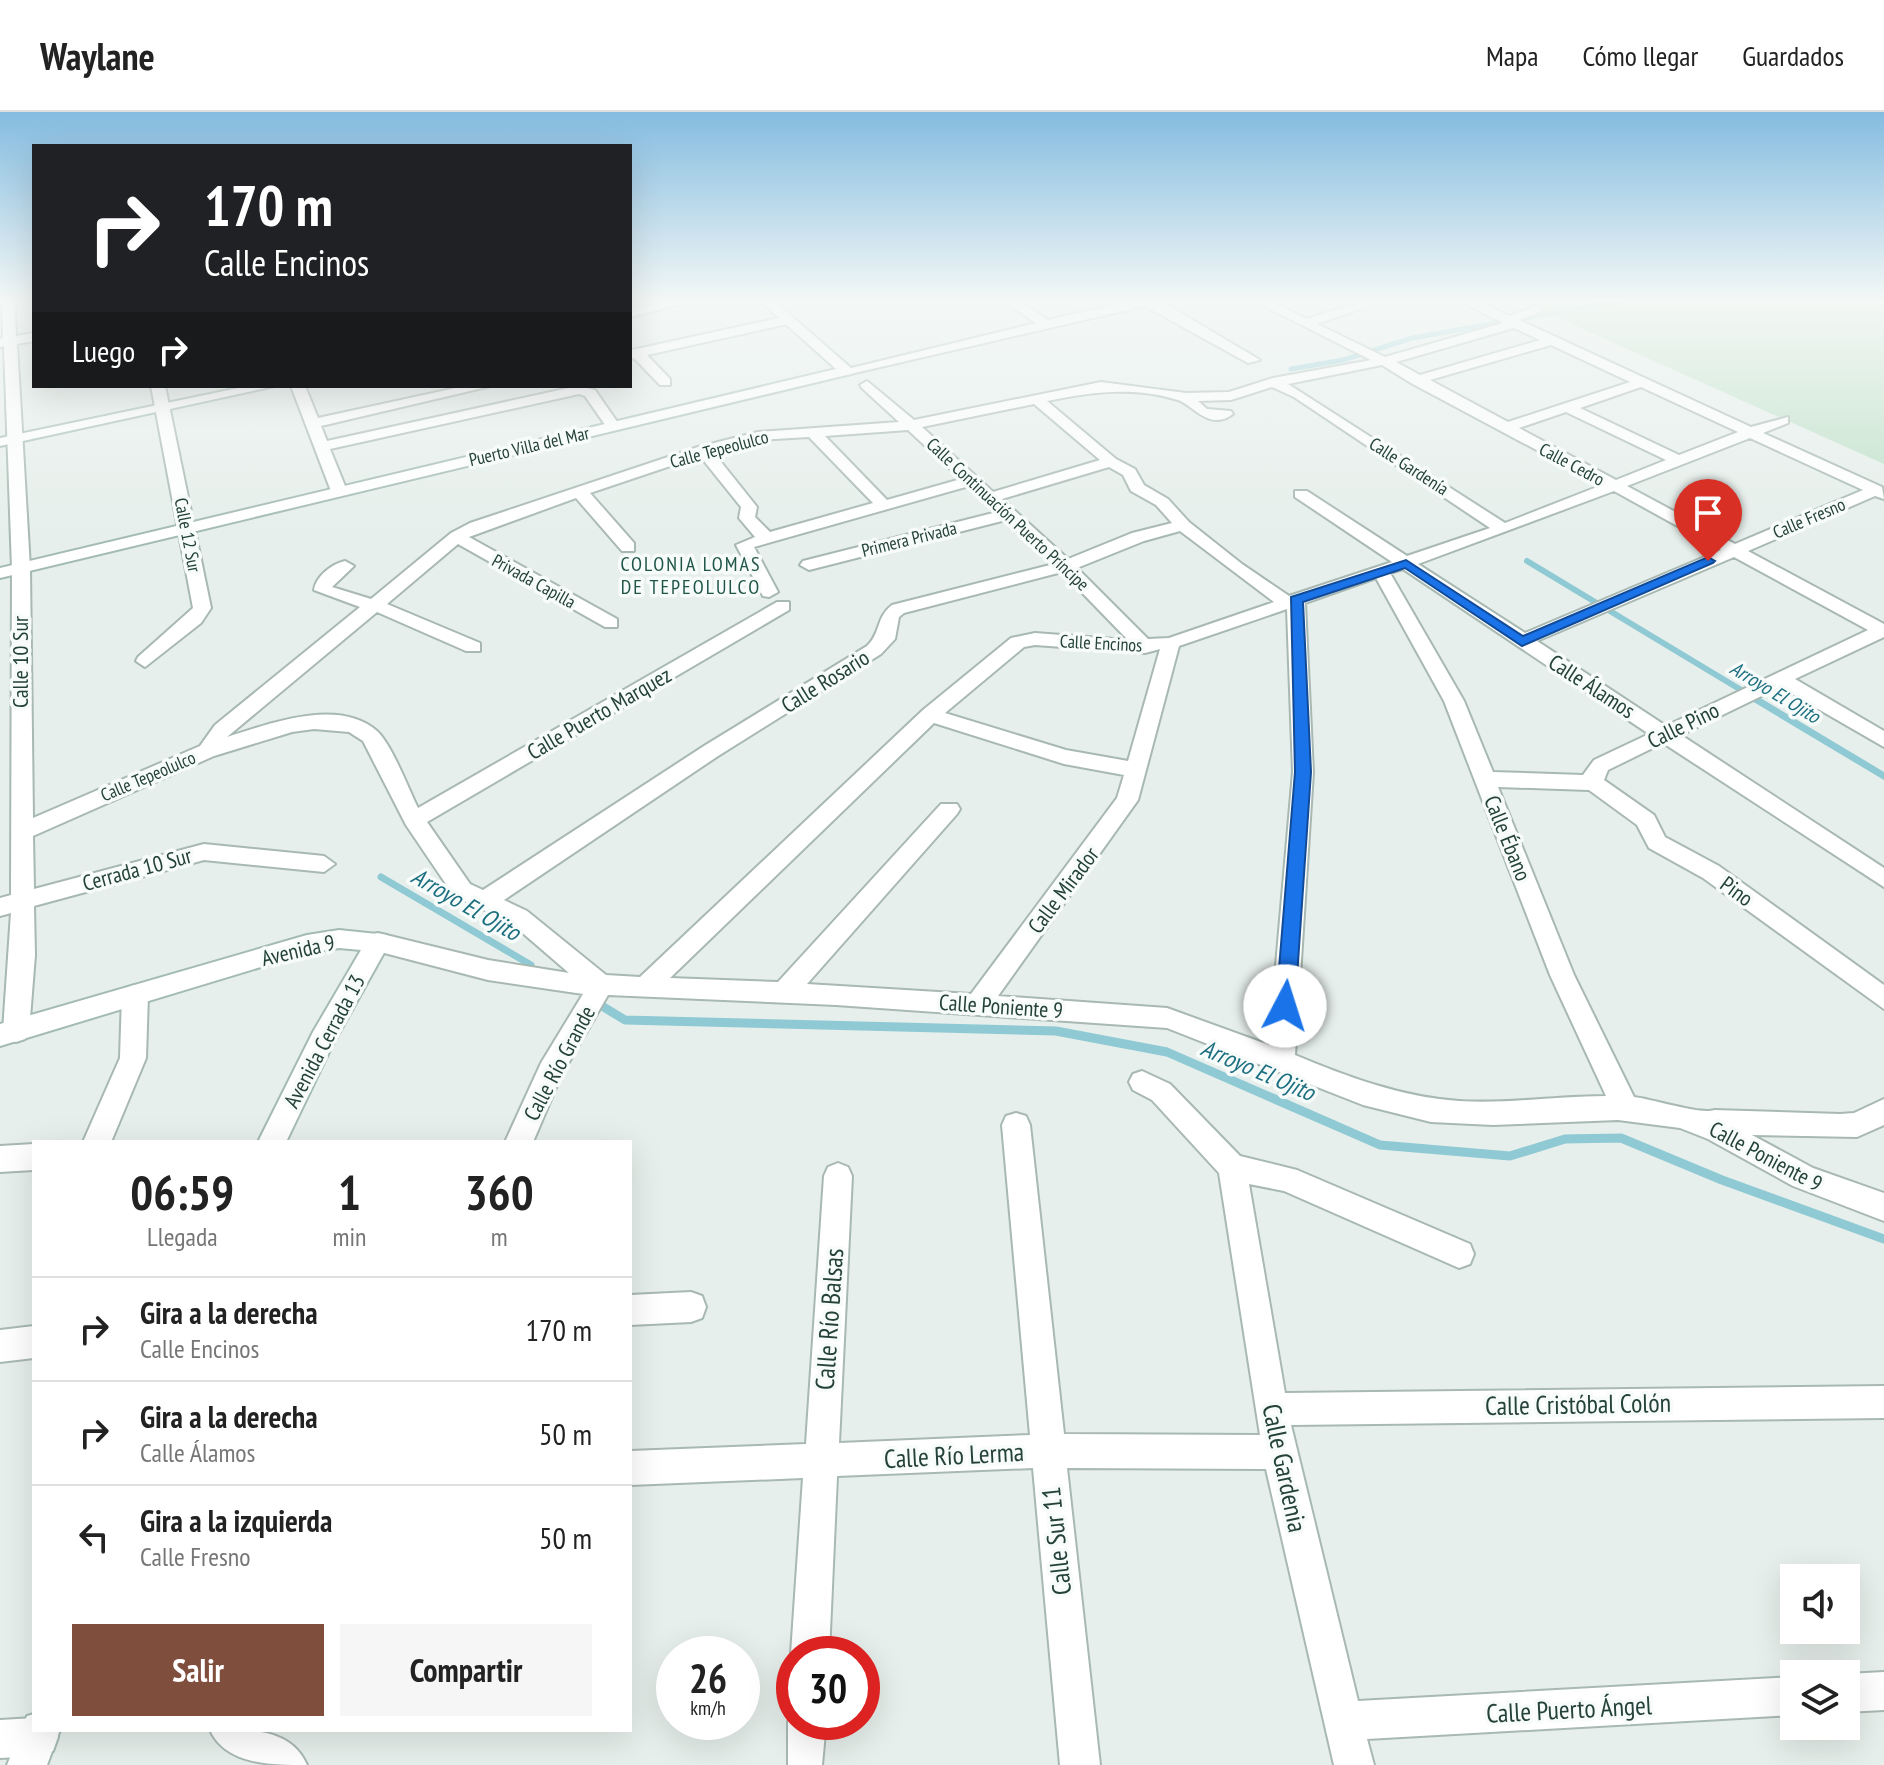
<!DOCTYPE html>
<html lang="es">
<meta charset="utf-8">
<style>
body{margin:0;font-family:"PT Sans Narrow",sans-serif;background:#f6f6f6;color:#222;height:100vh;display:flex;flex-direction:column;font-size:30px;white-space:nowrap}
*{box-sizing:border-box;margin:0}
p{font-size:26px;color:#767676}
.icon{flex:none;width:44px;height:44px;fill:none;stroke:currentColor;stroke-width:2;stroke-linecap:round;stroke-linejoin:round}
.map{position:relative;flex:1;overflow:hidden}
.sheet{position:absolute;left:32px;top:1028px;width:600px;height:592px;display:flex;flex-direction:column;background:#fff;border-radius:0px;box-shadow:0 8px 32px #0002}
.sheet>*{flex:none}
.hud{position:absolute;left:32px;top:32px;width:600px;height:244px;border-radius:0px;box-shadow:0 8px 32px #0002;background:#202124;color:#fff;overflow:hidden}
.tools{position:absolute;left:1780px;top:1452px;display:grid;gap:16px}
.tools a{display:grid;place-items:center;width:80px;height:80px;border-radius:0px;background:#fff;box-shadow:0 8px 32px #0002;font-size:40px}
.speed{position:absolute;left:656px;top:1524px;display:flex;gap:16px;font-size:40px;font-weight:700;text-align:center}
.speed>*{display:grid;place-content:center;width:104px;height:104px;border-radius:50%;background:#fff;box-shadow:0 8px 32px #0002;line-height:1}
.speed small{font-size:20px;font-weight:400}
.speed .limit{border:12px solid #d22;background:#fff;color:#111}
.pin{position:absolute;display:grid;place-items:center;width:68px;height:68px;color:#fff;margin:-82px -34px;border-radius:50% 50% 50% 0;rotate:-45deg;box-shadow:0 0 8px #0007}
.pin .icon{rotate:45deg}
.me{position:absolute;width:88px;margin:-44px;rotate:5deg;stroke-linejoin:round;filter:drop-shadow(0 0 6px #0008)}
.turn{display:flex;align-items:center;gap:28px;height:168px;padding:0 40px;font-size:36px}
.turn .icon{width:104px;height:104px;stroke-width:2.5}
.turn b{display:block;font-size:56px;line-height:68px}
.then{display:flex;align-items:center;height:76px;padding:0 40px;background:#0003;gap:16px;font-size:30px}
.eta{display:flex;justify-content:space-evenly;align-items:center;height:136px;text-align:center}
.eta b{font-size:48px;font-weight:800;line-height:56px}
.cta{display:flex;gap:16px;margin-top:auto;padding:16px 40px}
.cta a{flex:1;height:92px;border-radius:0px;background:#804e3d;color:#fff;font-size:32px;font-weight:800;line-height:92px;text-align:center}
.cta a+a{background:#f6f6f6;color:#222}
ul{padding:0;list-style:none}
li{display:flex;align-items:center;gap:24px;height:104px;padding:0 40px;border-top:2px solid #e0e0e0}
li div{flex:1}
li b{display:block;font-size:30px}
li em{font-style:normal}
header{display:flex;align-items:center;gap:48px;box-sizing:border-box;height:112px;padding:0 40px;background:#fff;border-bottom:2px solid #e0e0e0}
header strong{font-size:38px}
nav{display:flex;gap:44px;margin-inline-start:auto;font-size:28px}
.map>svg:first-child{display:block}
.green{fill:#bfe0c8}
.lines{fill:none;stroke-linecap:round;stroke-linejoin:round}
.stream-far3{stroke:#8ec9d4;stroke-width:5}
.stream-far2{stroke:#8ec9d4;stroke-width:6}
.stream-far1{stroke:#8ec9d4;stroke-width:7}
.stream{stroke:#8ec9d4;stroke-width:9}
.street-casing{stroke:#a8b8b2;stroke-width:4}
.secondary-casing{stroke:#a4bbb3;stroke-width:4}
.street{fill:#fff;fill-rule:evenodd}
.secondary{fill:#fff;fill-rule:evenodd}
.route{fill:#1a73e8;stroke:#114b97;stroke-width:2}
.labels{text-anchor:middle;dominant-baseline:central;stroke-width:7;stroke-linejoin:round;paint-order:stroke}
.far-street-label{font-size:18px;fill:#24423a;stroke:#f7fbf9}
.far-neighbourhood-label{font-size:20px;letter-spacing:2px;fill:#1f5548;stroke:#f7fbf9}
.far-water-label{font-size:20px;font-style:italic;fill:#1c6f80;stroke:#f7fbf9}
.street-label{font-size:22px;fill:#24423a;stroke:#f7fbf9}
.water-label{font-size:24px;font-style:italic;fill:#1c6f80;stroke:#f7fbf9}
.near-street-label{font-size:26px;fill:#24423a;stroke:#f7fbf9}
</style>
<header>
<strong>Waylane</strong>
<nav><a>Mapa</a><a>Cómo llegar</a><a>Guardados</a></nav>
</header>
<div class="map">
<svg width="1884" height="1653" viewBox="0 0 1884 1653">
<rect width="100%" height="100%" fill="#e6efeb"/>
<!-- green -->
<path class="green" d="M1518,188H1884V352L1547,201Z"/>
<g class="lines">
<!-- stream-far3 -->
<path class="stream-far3" d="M1291,257L1343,248L1412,226L1627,188"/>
<!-- stream-far2 -->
<path class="stream-far2" d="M1527,449L1751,584"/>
<!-- stream-far1 -->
<path class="stream-far1" d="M1747,582L1884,664
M381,765L531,853"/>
<!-- stream -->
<path class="stream" d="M597,891L625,908L1056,919L1167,940L1380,1033L1510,1044L1565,1027L1621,1026L1722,1068L1884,1127"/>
<!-- street casing -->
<g class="street-casing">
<path id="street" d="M2,188H14L16,224L34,221V229L17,232L30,456L33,706L200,634L215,613L360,495L314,478C316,464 332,452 345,449L354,454L332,475L371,487L451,421L470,411L698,335L758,320L899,310L862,276L860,273L867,269L914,308L1101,270L1186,281L1229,280L1273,266L1371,248L1252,188H1269L1307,207L1366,188H1386L1317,212L1385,245L1503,211L1458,188H1475L1509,204L1541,193V199L1519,208L1751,315L1788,305V311L1763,321L1882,375L1884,387L1875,384L1748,439L1884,512V525L1795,567L1884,619V635L1780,575L1681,623L1884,756V775L1663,631L1608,658L1604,668L1654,703L1665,725L1719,754L1884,873V897L1703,766L1649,736L1637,713L1589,678L1498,675L1574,863L1634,985C1653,987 1701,1003 1714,998L1840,1002L1854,1001L1884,987V1013L1857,1025L1752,1023L1813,1056L1884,1081V1109L1793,1074L1708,1027L1680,1016L1618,1008L1493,1013L1431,1010L1363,993L1167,916L836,893L608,883L561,964L533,1030H505L541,951L583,882L488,868L369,837L366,830L369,823L378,821L488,848L569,861L511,811L454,784L406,713L363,629L349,620L314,617L292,620L214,644L33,724L34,777L204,732L324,744L335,752L324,760L204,748L34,794L35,843L29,919L25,927L16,930L7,927L3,919L11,801L0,804V786L11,783L12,456L4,234L0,235V227L3,226ZM1514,216L1540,228L1420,263L1396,250ZM1551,233L1630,270L1508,310L1430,268ZM1382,253L1411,271L1602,373L1505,411L1288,272ZM1272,275L1294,285L1490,416L1407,444L1307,379H1295V385L1392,450L1289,484L1242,452L1189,410L1168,387L1144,373L1135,357L1116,347L1047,289C1091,280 1134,274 1178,288C1193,293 1210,320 1233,302L1231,299L1207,297L1198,289L1231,288ZM1641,275L1738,320L1679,343L1580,296ZM1034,292L1100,348L993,380L922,315ZM1566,300L1666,348L1616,368L1519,316ZM908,318L961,367L887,388L825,324ZM809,325L873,391L770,420L755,405L757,395L713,340L758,328ZM1750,326L1863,378L1735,432L1627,374ZM700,344L741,395L739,406L755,425L736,433L763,484L769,485L778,480L754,435L969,374L997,400L803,449L800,453L809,458L1006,408L1054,452L892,493C876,505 881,521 867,534L704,634L483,778L470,772L427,710L789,498V490H777L418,696C408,676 392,633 377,619C338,585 269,612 227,625L377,500L466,539H480V531L387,492L458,432L605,515H617V507L469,425L576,386L622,439H634V431L590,381ZM1109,355L1123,363L1131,379L1156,393L1172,411L1132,421L1068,447L1002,387ZM1614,379L1721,438L1525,521L1418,452ZM1180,419L1274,490L1169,526L1148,527L1077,456L1144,429ZM1734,445L1868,518L1666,614L1537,529ZM1403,457L1649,622L1594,648L1583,663L1493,660L1464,589L1390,461ZM1062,460L1128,528L1035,521L1011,526L923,598L640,865L606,863L527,799L504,788L718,644L881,542L895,527L899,505L904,501ZM1376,466L1444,589L1550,863L1606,984C1557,984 1508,992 1459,989C1401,985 1348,965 1295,943L1313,660L1305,491ZM1287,497L1293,660L1269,933L1167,896L998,884L1138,688L1179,534ZM1035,533L1145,541L1160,537L1128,649L1066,638L945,601L1024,535ZM934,611L1064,652L1124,663L1117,686L971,882L807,872L957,702L960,697L957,692H941L778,870L670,866Z
M1002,188H1017L1048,208L1135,188H1159L1260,248L1248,251L1145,194L846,263L839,259L1036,211Z
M788,204L792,205V211L647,243L670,267V273H660L634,246L630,247L632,238Z
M151,274H165L211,496L201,511L145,555L136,549L138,545L193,496Z
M291,274H305L318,306L465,274H491L321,314L327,329L578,274L595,278L620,314L608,317L585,284L579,282L330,337L347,379L339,384L331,379Z
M135,873L144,876L148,883L146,946L111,1030H83L120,946L122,883L126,876Z
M1142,959L1170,972L1240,1044L1297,1058L1470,1132L1474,1142L1470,1152L1459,1156L1284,1079L1249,1072L1285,1281L1884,1274V1306L1291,1313L1358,1589L1794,1565V1603L1367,1627L1374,1653H1334L1266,1357L1067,1356L1100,1653H1060L1033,1356L837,1364L829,1542H794V1548L791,1542L803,1366L630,1373V1339L806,1332L824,1064L828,1055L838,1051L848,1055L852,1064L839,1331L1030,1323L1002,1013L1006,1004L1016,1001L1026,1004L1030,1013L1064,1322L1260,1323L1219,1061L1152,988L1133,978L1129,970L1133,962Z
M34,1032V1058L0,1060V1034Z
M691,1180L702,1184L706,1195L702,1206L691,1210L630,1213V1183Z
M34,1214V1246L0,1250V1218Z
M1884,1560V1598L1846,1600V1562Z
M793,1596L794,1610H826L822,1653H788V1610Z
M34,1606V1618H55L58,1625L53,1639L39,1644L0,1646V1608Z
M210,1618C245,1618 290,1614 307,1653C271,1653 226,1653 210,1618Z"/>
</g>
<!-- secondary casing -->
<g class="secondary-casing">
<path id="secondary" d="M672,188H697L630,205V197Z
M759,188H773L851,256V262L0,466V456L836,257Z
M248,274H275L0,334V326Z
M339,818L387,823L390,830L332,934L286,1030H258L313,920L361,838L339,836L307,841L0,934V912L307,823Z
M34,1602V1618H60L47,1653H7L27,1604Z"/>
</g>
<!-- street -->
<use href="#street" class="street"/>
<!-- secondary -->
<use href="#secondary" class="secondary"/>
</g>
<!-- sky -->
<linearGradient id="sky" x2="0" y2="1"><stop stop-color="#84bce0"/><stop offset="0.45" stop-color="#f4f8f6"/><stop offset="1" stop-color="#f4f8f6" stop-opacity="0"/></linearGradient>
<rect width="1884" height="420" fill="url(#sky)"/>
<!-- route -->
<path class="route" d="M1708,445L1715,449L1713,451L1522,534L1405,456L1303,490L1311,660L1295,894L1292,900H1279L1276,894L1295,660L1291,485L1406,448L1523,524Z"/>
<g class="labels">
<!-- far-street labels -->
<g class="far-street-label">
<text transform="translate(529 334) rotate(-13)">Puerto Villa del Mar</text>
<text transform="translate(719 337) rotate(-15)">Calle Tepeolulco</text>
<text transform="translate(1572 352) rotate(28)">Calle Cedro</text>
<text transform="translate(1409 354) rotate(33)">Calle Gardenía</text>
<text transform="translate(1008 402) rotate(43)">Calle Continuación Puerto Príncipe</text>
<text transform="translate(1809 406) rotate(-23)">Calle Fresno</text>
<text transform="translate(188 423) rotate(79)">Calle 12 Sur</text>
<text transform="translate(909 427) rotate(-14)">Primera Privada</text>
<text transform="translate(534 469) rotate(29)">Privada Capilla</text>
<text transform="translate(1101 531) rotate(3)">Calle Encinos</text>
<text transform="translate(148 664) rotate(-23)">Calle Tepeolulco</text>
</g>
<!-- far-neighbourhood labels -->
<g class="far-neighbourhood-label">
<text x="691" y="452">COLONIA LOMAS<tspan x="691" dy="23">DE TEPEOLULCO</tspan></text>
</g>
<!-- far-water labels -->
<g class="far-water-label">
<text transform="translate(1775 580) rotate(31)">Arroyo El Ojito</text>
</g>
<!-- street labels -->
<g class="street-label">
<text transform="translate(20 550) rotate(-90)">Calle 10 Sur</text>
<text transform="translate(825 569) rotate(-32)">Calle Rosario</text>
<text transform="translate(1592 574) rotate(33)">Calle Álamos</text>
<text transform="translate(599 601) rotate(-30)">Calle Puerto Marquez</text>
<text transform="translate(1683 613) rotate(-26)">Calle Pino</text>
<text transform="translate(1508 726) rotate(68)">Calle Ébano</text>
<text transform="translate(137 757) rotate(-15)">Cerrada 10 Sur</text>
<text transform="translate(1063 778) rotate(-53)">Calle Mirador</text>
<text transform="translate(1737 779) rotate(36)">Pino</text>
<text transform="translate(298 838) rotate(-13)">Avenida 9</text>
<text transform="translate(1001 894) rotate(4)">Calle Poniente 9</text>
<text transform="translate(324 929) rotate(-62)">Avenida Cerrada 13</text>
<text transform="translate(559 951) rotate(-62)">Calle Río Grande</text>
<text transform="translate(1766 1044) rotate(28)">Calle Poniente 9</text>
</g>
<!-- water labels -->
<g class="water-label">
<text transform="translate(466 792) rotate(30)">Arroyo El Ojito</text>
<text transform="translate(1258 958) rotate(23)">Arroyo El Ojito</text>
</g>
<!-- near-street labels -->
<g class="near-street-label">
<text transform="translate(829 1207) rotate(-86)">Calle Río Balsas</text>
<text transform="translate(1578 1292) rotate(-1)">Calle Cristóbal Colón</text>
<text transform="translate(954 1343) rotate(-3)">Calle Río Lerma</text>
<text transform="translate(1285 1356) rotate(78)">Calle Gardenia</text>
<text transform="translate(1056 1429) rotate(-96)">Calle Sur 11</text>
<text transform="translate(1569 1597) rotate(-3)">Calle Puerto Ángel</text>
</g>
</g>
</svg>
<div class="tools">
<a><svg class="icon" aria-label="sound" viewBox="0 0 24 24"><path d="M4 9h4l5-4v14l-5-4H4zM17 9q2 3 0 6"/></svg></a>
<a><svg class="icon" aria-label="layers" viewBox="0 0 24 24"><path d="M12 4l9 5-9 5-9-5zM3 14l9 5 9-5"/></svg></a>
</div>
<div class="speed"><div>26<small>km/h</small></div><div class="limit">30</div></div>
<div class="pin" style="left:1708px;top:449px;background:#d93025"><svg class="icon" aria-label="arrive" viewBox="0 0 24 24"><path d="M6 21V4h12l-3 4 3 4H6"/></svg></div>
<svg class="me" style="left:1285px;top:894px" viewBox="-20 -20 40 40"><circle r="19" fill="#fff"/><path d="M0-13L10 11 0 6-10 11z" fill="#1a73e8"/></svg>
<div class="hud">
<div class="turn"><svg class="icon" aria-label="right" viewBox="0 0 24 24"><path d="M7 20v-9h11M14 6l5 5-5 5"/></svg><div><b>170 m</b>Calle Encinos</div></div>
<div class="then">Luego<svg class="icon" aria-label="right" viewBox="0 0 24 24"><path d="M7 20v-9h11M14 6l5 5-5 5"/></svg></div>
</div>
<section class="sheet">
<div class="eta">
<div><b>06:59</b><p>Llegada</p></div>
<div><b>1</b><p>min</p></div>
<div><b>360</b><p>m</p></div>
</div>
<ul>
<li><svg class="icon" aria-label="right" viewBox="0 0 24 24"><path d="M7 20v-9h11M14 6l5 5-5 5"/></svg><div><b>Gira a la derecha</b><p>Calle Encinos</p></div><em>170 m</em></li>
<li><svg class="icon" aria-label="right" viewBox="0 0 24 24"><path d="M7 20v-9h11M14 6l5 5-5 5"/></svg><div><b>Gira a la derecha</b><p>Calle Álamos</p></div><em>50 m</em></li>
<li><svg class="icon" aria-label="left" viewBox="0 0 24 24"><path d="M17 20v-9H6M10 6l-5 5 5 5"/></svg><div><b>Gira a la izquierda</b><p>Calle Fresno</p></div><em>50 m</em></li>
</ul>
<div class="cta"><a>Salir</a><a>Compartir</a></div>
</section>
</div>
